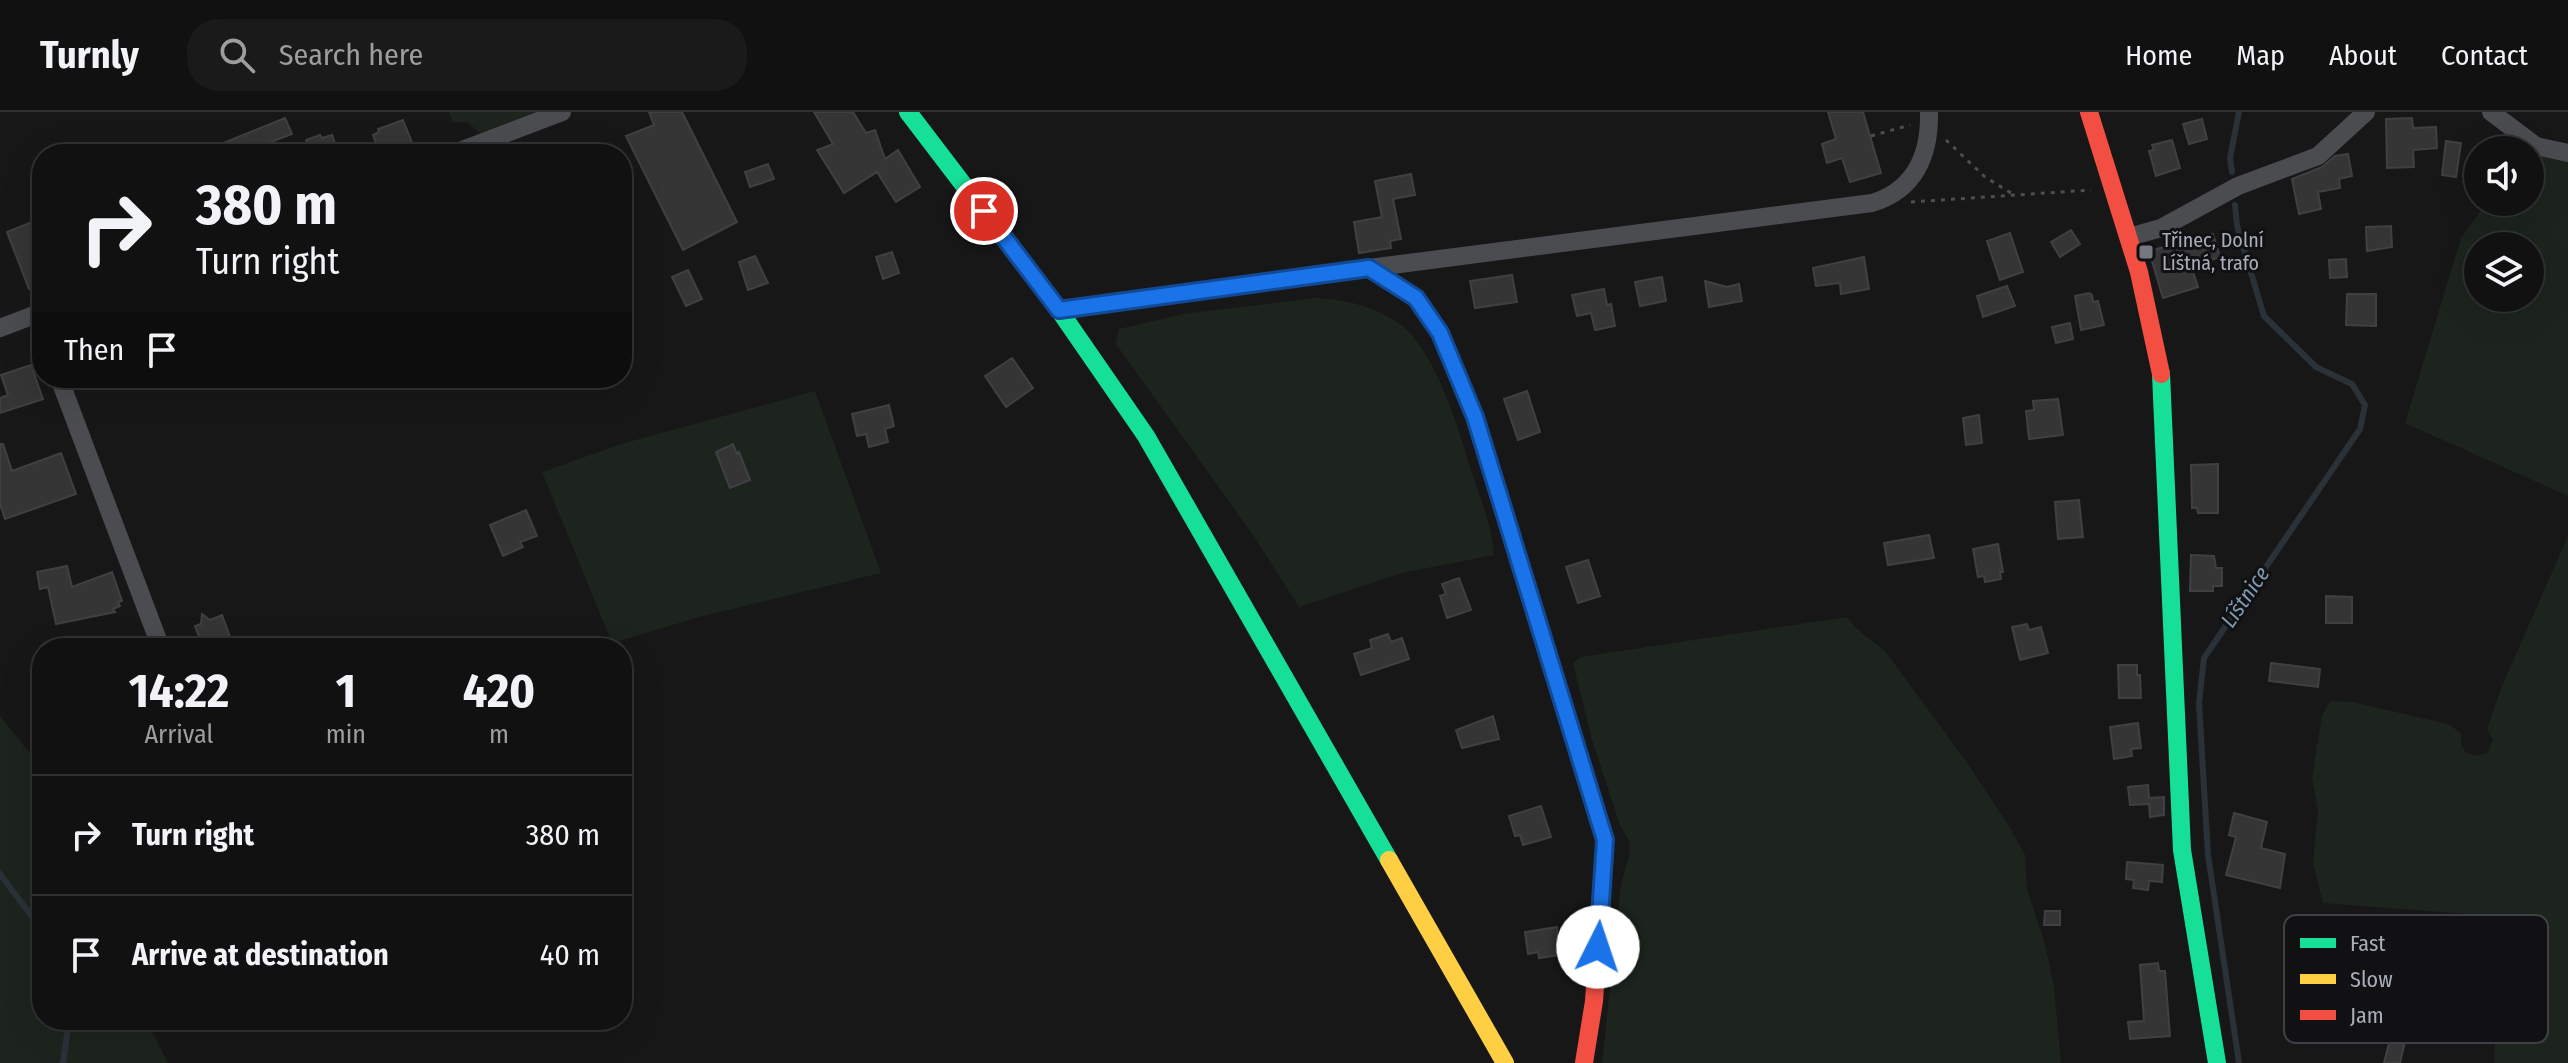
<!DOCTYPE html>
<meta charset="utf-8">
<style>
body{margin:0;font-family:"Fira Sans Condensed",sans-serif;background:#1a1a1a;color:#f1f3f6;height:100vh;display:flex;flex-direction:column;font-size:30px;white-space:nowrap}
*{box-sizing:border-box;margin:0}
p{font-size:26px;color:#9c9d9f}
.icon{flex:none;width:44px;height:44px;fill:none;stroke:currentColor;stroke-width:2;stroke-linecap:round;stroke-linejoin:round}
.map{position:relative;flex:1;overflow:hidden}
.side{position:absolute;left:32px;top:526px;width:600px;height:392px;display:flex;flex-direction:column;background:#111;border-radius:32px;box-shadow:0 8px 32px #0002,0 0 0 2px #303131}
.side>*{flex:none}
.banner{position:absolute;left:32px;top:32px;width:600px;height:244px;border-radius:32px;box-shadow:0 8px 32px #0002,0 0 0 2px #303131;background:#111;color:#f1f3f6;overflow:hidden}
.controls{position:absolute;left:2464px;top:24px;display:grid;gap:16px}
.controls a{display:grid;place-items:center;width:80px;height:80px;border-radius:50%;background:#111;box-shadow:0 8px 32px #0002,0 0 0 2px #303131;font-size:40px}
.pin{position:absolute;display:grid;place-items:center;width:68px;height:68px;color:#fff;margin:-34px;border:4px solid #fff;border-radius:50%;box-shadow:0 2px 8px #0007}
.me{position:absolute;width:88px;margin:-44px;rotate:4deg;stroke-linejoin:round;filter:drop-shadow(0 0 6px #0008)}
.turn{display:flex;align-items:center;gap:28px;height:168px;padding:0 32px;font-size:36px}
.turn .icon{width:104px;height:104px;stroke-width:2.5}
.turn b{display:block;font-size:56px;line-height:68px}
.then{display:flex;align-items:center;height:76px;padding:0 32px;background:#0003;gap:16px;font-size:30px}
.eta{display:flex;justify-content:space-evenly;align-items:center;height:136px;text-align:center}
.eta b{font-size:48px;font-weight:700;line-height:56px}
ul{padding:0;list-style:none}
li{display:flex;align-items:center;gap:24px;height:120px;padding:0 32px;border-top:2px solid #303131}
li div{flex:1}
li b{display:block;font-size:30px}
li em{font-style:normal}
header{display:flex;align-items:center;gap:48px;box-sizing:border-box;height:112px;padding:0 40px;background:#111;border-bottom:2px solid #303131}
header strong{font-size:38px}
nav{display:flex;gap:44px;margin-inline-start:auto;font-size:28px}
.search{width:560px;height:72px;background:#1a1a1a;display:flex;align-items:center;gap:20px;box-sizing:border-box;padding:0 28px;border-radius:32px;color:#9c9d9f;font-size:30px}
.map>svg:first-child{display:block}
.green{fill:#1d241e;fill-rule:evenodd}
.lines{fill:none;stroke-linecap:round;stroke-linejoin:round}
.stream{stroke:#2a3239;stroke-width:6}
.building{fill:#353536;stroke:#3f4043;stroke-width:2}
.path{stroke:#4d4e52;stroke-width:3;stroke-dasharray:4 6;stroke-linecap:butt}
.street{stroke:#4b4c50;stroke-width:18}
.fast{stroke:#16e098;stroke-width:18}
.slow{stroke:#ffcf43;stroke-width:18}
.jam{stroke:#f24e42;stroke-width:18}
.route-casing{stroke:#114b97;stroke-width:20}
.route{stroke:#1a73e8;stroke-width:14}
.poi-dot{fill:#757880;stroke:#111113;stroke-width:3}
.labels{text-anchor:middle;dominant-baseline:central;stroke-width:6;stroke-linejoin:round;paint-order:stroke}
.poi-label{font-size:20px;fill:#a8adb8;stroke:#111113;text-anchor:start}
.water-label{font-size:22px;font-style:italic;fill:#7f9bb3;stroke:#111113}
.key{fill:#111113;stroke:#3e4045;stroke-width:2}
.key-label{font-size:22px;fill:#a8adb8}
</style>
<header>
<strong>Turnly</strong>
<div class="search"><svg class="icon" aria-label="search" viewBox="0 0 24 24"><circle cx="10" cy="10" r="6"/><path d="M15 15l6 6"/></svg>Search here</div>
<nav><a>Home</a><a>Map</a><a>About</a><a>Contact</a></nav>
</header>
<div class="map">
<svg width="2568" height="951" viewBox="0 0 2568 951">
<rect width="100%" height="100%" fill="#171717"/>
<!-- green -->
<path class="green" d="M449,0H540L481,22L467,10H453Z
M2530,43L2568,44V384L2405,311L2461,126L2487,90H2530ZM2478,134H2530V186H2478Z
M1316,186C1345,188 1371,193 1397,210C1435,235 1459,318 1472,361C1481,390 1492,412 1494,443L1402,461L1299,495L1253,423L1116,232L1119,217L1183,202Z
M815,279L881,461L699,505L612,531L542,360L621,332Z
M2568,424V951H2494L2495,929L2534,807L2323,791L2313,750L2318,699L2312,665L2322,604L2330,589L2352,590L2448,612L2461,621V633L2466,641L2476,644L2487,641L2493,628L2487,617L2502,574Z
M1847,505C1857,520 1871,527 1885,539L1968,652L2009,714L2025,743L2027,777L2045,832L2054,875L2061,951H1602L1621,772L1630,740L1629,729L1620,713L1592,628L1573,551L1580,545Z
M0,604L42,656V908H146L168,951H0Z"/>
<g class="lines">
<!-- stream -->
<path class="stream" d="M2232,60L2230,46L2239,0
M2235,93L2237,114L2264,204L2316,255L2352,272L2365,293L2360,317L2204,546L2199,591L2208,743L2239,951
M0,762L42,818
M63,951L69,908"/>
</g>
<!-- building -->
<path class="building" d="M649,0H682L737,110L683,138L626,24L654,13Z
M814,0H853L866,21L875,18L885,47L898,38L920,75L896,90L877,60L844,81L817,38L833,32Z
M1828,0H1863L1881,61L1850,70L1842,46L1827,51L1822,32L1836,27Z
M285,6L292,22L258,35L261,42H196Z
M2412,6L2413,16L2436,15L2437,36L2413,38L2414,55L2387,56L2386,7Z
M2202,7L2207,27L2189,32L2183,12Z
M403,8L413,33L390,42H380L373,23L379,20L378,17Z
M320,23L322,26L332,23L339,42H285L308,32L306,28Z
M2172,28L2180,56L2156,64L2149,39L2154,38L2152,33Z
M2446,29L2461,31L2456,65L2442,63Z
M2348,42L2352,64L2339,67L2340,76L2318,80L2321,97L2299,102L2292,67L2322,55L2335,44Z
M768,52L774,67L750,75L745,60Z
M1411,62L1415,83L1393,87L1401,127L1390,129L1391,136L1359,141L1354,110L1382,105L1375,69Z
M42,106V172L29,177L7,120Z
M2391,114L2392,135L2367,139L2366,115Z
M2071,118L2080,132L2060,145L2051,130Z
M2010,121L2023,160L2000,168L1987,129Z
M2213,122L2220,145L2191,154L2198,175L2163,186L2149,139Z
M892,140L899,161L883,167L876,145Z
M755,144L768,171L748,178L739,150Z
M1864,145L1869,177L1841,182L1840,171L1816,174L1813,156Z
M2346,147L2347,165L2330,166L2329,148Z
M688,158L702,187L686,194L672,165Z
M1512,163L1517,190L1475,196L1470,169Z
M1662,165L1666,189L1640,194L1635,170Z
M1705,169L1727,175L1739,172L1742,189L1709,195Z
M2007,174L2015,194L1983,205L1977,184Z
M1604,177L1607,193L1611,192L1615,214L1595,218L1591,201L1577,204L1572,183Z
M2089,181L2092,183L2093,190L2098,189L2104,213L2081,218L2075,184Z
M2347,182H2376V214L2346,213Z
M2070,211L2073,227L2056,231L2052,215Z
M1012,246L1033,276L1006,295L985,264Z
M31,253L43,287L0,301V286L8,283L1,263Z
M1527,279L1540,320L1518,328L1504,287Z
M2058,287L2063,323L2029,327L2026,299L2034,298L2033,289Z
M889,293L894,314L885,317L888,330L869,335L866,322L857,324L852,302Z
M1979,303L1982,331L1966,333L1963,306Z
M0,332H3L12,359L61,341L76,382L5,407L0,392Z
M733,332L737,342L739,340L750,368L730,376L716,340Z
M2218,352V401H2198L2197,396H2192L2191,353Z
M2079,388L2083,425L2058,427L2055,390Z
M526,398L537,424L520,430L523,435L503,444L490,413Z
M1929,423L1934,446L1888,453L1884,431Z
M1998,432L2003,460H2000L2001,467L1985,470L1984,464L1978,465L1973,437Z
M2191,443L2214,444L2216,456H2222V474H2213V479H2190Z
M1588,448L1600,484L1578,491L1566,455Z
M67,454L72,475L112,460L122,489L118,490L120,494L113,497L115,500L56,512L48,475L40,477L37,460Z
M1459,466L1471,498L1447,506L1440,484L1446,482L1442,472Z
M2326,484L2352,485V511H2326Z
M202,502L210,508L222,503L234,536H203L195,514L201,512Z
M2027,512L2029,518L2041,515L2048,541L2020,548L2012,515Z
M1388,522L1391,530L1402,526L1409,547L1361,563L1354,542L1372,536L1370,528Z
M2271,551L2320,557L2318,575L2269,569Z
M2118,553H2137V563H2140L2141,586H2119Z
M1493,604L1499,627L1462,636L1456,618Z
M2138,611L2141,636L2131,637L2132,644L2114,647L2110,615Z
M2148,673L2149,686L2164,685V703L2150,705L2149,692L2130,693L2128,675Z
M1541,694L1551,725L1523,733L1520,723L1515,724L1509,704Z
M2234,701L2267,710L2261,736L2285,742L2280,776L2226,763L2236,725L2229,723Z
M2127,750L2163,753L2162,770L2149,769L2148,778L2133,776L2134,768L2126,767Z
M2045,799H2060V813H2044Z
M1557,815L1560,843L1539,846L1538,840L1528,842L1525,820Z
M2158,851L2159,859H2165L2170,924L2130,927L2128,910L2144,909L2140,853Z
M2397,872L2417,877L2400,951H2384L2393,916L2386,915Z"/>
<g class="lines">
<!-- path -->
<path class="path" d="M1871,24L1910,13
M1946,28L1985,65L2011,81
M1911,90L2091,78"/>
<!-- street -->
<path class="street" d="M2491,0L2536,34L2568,41
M452,42L562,0
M2129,125L2161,116L2238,74L2318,44L2366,0
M1369,156L1872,91C1915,78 1930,43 1929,0
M0,216L42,200
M59,266L161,536"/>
<!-- fast -->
<path class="fast" d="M908,0L1059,198L1146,324L1389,748
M1059,198L1369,156L1416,186L1440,221L1475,305L1605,728L1598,832
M2161,262L2182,738L2217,951"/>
<!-- slow -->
<path class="slow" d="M1389,748L1505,951"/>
<!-- jam -->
<path class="jam" d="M2089,0L2139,160L2161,262
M1584,951L1594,889L1598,832"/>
</g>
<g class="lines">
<!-- route casing -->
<g class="route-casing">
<path id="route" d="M984,99L1059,198L1369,156L1416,186L1440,221L1475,305L1605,728L1598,835"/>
</g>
<!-- route -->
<use href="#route" class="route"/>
</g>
<!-- markers -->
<rect class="poi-dot" x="2138" y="132" width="16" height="16" rx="4"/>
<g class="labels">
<!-- poi labels -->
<g class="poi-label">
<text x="2162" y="128">Třinec, Dolní<tspan x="2162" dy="23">Líštná, trafo</tspan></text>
</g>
<!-- water labels -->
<g class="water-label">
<text transform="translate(2245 485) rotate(-56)">Líštnice</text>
</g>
</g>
<!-- legend -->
<rect x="2284" y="803" width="264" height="128" rx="12" class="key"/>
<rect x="2300" y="826" width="36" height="10" fill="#16e098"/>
<rect x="2300" y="862" width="36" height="10" fill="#ffcf43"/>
<rect x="2300" y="898" width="36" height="10" fill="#f24e42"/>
<g class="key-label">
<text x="2350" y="839">Fast</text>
<text x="2350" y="875">Slow</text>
<text x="2350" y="911">Jam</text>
</g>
</svg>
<div class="controls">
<a><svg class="icon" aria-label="sound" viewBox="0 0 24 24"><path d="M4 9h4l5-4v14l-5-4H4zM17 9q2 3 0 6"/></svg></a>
<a><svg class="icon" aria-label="layers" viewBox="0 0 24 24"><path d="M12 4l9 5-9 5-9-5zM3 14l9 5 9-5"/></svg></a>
</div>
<div class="pin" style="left:984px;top:99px;background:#d93025"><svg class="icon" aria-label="arrive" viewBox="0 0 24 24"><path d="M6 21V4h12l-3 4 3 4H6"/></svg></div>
<svg class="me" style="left:1598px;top:835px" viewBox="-20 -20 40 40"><circle r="19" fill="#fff"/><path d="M0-13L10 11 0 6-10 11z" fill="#1a73e8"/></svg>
<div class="banner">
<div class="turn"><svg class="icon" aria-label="right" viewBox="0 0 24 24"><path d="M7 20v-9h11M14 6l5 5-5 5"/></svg><div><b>380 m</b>Turn right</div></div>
<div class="then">Then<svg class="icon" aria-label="arrive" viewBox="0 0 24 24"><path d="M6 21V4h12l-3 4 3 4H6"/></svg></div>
</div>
<section class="side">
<div class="eta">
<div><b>14:22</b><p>Arrival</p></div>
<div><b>1</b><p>min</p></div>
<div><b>420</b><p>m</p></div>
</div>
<ul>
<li><svg class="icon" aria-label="right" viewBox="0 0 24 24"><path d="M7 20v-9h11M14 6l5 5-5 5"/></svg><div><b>Turn right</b></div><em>380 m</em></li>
<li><svg class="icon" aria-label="arrive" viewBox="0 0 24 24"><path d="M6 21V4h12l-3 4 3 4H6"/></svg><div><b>Arrive at destination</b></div><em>40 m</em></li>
</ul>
</section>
</div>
